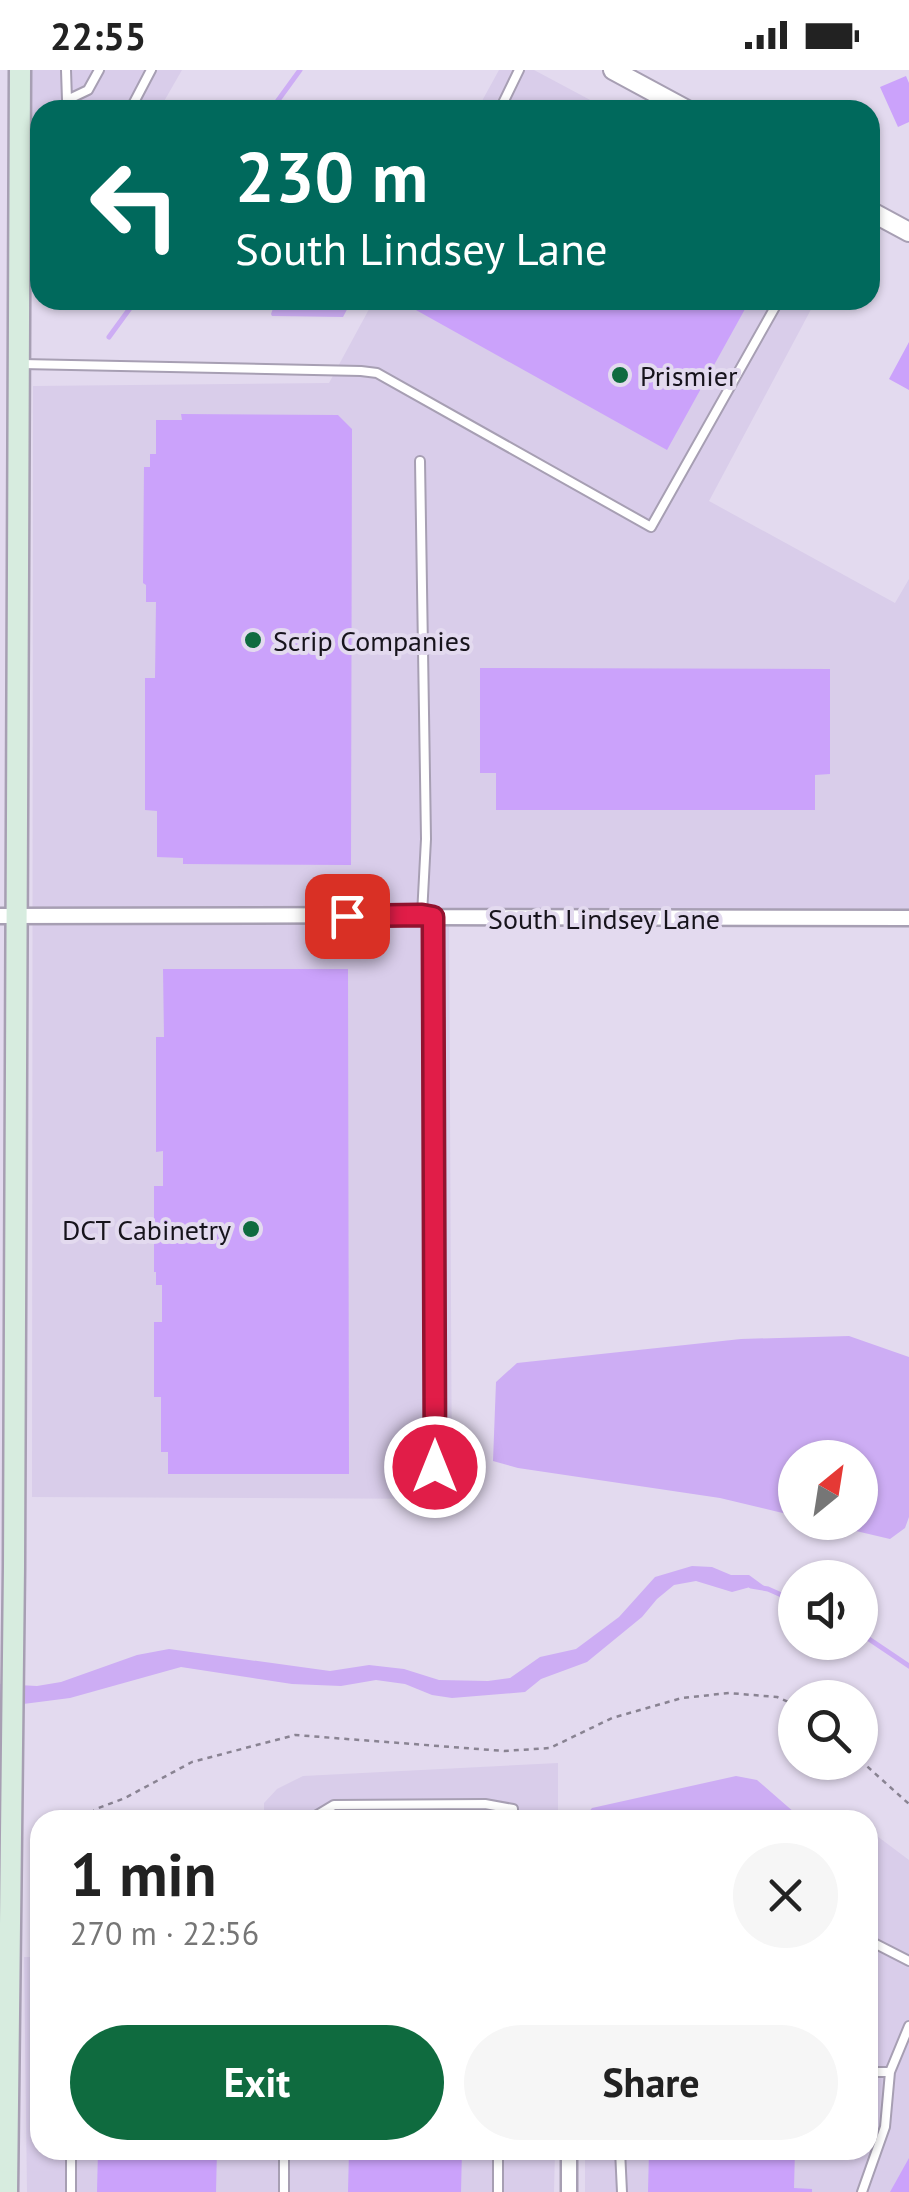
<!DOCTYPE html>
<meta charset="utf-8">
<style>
body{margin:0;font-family:"PT Sans",sans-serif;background:#f6f6f6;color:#222;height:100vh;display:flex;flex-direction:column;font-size:38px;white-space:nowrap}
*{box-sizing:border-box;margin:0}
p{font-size:32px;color:#767676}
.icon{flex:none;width:55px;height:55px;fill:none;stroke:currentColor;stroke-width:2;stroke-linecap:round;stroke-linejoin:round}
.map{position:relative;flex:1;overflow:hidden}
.details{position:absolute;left:30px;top:1740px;width:848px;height:350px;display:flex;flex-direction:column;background:#fff;border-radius:30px;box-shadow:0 2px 8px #0004}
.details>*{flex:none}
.guide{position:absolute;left:30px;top:30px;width:850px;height:210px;border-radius:30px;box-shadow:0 2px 8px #0004;background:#00695c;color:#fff;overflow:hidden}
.needle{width:65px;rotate:30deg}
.buttons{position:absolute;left:778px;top:1370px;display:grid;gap:20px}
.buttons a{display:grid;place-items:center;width:100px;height:100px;border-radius:50%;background:#fff;box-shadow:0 2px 8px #0004;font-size:50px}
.pin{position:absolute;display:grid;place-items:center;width:85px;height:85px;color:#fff;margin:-42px;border-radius:20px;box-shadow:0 5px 15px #0006}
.me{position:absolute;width:110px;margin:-55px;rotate:0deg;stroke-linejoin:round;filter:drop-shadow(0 0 8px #0008)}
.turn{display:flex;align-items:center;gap:35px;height:210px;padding:0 40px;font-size:45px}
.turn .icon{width:130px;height:130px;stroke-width:2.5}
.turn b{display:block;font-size:70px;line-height:85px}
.round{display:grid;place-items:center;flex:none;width:105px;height:105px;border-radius:52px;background:#f6f6f6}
.overview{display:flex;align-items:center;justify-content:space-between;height:170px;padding:0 40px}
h1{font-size:60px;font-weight:600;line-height:75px}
.primary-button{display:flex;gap:20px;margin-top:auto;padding:20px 40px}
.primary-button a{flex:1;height:115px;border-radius:60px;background:#0f6b3f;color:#fff;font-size:40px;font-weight:600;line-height:115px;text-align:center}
.primary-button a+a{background:#f6f6f6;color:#222}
.status{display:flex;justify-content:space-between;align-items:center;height:70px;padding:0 50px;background:#fff;direction:ltr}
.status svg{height:28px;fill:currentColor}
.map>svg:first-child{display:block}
.built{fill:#d9cdea}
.water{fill:#cdadf4}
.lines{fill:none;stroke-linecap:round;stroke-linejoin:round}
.stream{stroke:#cdadf4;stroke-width:5}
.building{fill:#cba2fb}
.service-casing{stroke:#a79fb3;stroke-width:12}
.minor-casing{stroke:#a79fb3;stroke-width:19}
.tertiary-casing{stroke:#a79fb3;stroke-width:22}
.secondary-casing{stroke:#a79fb3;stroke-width:25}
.path{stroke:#898392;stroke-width:2.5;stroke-dasharray:5 5;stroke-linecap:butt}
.service{stroke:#fff;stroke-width:8}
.minor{stroke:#fff;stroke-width:14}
.tertiary{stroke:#fff;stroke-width:18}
.secondary{stroke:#d7ecdf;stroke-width:20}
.route-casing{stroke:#92132f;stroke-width:25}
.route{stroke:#e11d48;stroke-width:18}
.poi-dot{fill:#0f6b3f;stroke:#e3daef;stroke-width:4}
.labels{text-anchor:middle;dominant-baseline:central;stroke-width:8;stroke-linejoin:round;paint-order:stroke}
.poi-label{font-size:28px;fill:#17141c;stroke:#e3daef;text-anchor:start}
.street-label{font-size:28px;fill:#17141c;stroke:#e3daef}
</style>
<div class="status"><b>22:55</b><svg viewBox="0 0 49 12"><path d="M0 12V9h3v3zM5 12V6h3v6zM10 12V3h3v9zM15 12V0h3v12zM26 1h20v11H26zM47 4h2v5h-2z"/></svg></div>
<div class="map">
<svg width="909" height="2122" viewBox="0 0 909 2122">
<rect width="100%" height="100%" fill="#e3daef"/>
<!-- built -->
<path class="built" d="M31,0H182L159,40H40V117L32,112Z
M499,0H534L609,40H477Z
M374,230H816L709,431L895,533L909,509V840H449L452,1429L32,1427L33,316L329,313Z
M558,1693V1750H264V1733L277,1719L303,1706Z
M873,1763L909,1790V2122H585V2080H868V1772Z
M24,1887H40V2080H555L554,2122H27Z"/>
<!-- water -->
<path class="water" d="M276,230H350L351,232L343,247L272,246L271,244Z
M849,1266L909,1287V1447L905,1458L890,1469L822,1453L860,1452V1388H795V1446L720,1428L518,1398L493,1391L496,1312L517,1293L741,1269Z
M692,1496L712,1497L731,1505H749L768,1519L754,1516L732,1522L696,1511L674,1515L657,1529L642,1547L587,1592L541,1609L525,1622L452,1628L432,1625L405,1614L376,1610L341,1616L292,1614L181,1597L70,1628L0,1637V1614L37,1616L61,1612L137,1585L169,1579L330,1601L369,1595L404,1599L439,1610L488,1611L510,1608L540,1587L576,1579L619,1547L655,1507Z
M736,1706L757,1710L803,1750H582L592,1738Z"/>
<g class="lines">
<!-- stream -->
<path class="stream" d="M271,40L300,0
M109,267L136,230
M751,1516L768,1519L795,1531
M860,1563L909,1596"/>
</g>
<!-- building -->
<path class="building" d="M906,6L909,13V52L898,57L880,17Z
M398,230H750L667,380Z
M909,272V320L889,309Z
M181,344L338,345L352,359L351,795L183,794V788L157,787V741L145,740V608H155L156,532H146V515L143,513L144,397H150V384H156V350H182Z
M480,598L830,599V704L815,705V740H496V703H480Z
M163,899H348L349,1404H168V1382H161V1327H154V1252H162V1215H156V1202H154V1116H163V1081L156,1082V967H164Z
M338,1738L484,1740L483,1750H338Z
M98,2080H217L216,2122H97Z
M349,2080H462L461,2122H348Z
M649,2080H795L794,2118L812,2119V2122H648Z
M909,2088V2122H890Z"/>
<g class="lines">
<!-- service casing -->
<g class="service-casing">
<path id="service" d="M66,0L67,30L88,20L99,0
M130,40L151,0
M505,40L503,33L519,0
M22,294L361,301L377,303L651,457L779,230
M420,391L426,769L422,845
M433,847L435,1397
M309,1750L334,1735L485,1734L513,1739V1750
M868,1870L909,1891
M868,2002H890
M284,2080V2122
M620,2080L622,2122
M71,2122V2080
M498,2122V2080
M862,2122L885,2057L890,2002L909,1956"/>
</g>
<!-- minor casing -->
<g class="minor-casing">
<path id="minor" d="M0,846L422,845L433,847L909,848
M569,2122V2080"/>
</g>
<!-- tertiary casing -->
<g class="tertiary-casing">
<path id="tertiary" d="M613,0L687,40
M870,141L909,162"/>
</g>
<!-- secondary casing -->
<g class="secondary-casing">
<path id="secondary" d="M7,2122L14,1497L20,0"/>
</g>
<!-- path -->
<path class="path" d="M860,1690L909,1734
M83,1750L96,1739L125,1728L192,1692L295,1665L504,1681L550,1678L612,1648L682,1628L729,1623L777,1627L795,1635
M31,1775H40"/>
<!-- service -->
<use href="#service" class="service"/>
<!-- minor -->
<use href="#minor" class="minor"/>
<!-- tertiary -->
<use href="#tertiary" class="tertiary"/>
<!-- secondary -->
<use href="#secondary" class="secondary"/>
</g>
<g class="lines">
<!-- route casing -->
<g class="route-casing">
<path id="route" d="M347,846L422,845L433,847L435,1397"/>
</g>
<!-- route -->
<use href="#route" class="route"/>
</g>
<!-- markers -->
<g class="poi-dot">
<circle cx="620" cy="305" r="10"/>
<circle cx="253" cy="570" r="10"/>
<circle cx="251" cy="1159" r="10"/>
</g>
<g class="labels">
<!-- poi labels -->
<g class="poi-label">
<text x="640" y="305">Prismier</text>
<text x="273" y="570">Scrip Companies</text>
<text x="231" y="1159" text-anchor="end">DCT Cabinetry</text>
</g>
<!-- street labels -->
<g class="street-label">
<text x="604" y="848">South Lindsey Lane</text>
</g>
</g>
</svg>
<div class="buttons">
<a><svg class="needle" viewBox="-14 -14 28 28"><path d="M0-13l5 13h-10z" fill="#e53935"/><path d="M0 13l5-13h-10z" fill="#767676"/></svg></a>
<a><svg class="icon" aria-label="sound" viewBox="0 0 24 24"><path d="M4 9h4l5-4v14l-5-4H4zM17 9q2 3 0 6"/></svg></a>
<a><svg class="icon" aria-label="search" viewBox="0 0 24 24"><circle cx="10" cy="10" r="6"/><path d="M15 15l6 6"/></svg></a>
</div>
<div class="pin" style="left:347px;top:846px;background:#d93025"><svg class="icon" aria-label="arrive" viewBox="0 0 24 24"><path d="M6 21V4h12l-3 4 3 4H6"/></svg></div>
<svg class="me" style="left:435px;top:1397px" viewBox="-20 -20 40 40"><circle r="17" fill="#e11d48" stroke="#fff" stroke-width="3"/><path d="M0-11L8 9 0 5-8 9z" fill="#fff"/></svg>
<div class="guide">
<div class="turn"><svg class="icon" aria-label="left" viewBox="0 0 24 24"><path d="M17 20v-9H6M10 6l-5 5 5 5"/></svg><div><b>230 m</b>South Lindsey Lane</div></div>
</div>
<section class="details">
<div class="overview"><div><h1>1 min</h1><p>270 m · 22:56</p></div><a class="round"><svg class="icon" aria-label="close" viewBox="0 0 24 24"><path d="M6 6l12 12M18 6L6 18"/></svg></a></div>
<div class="primary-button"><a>Exit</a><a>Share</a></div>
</section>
</div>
